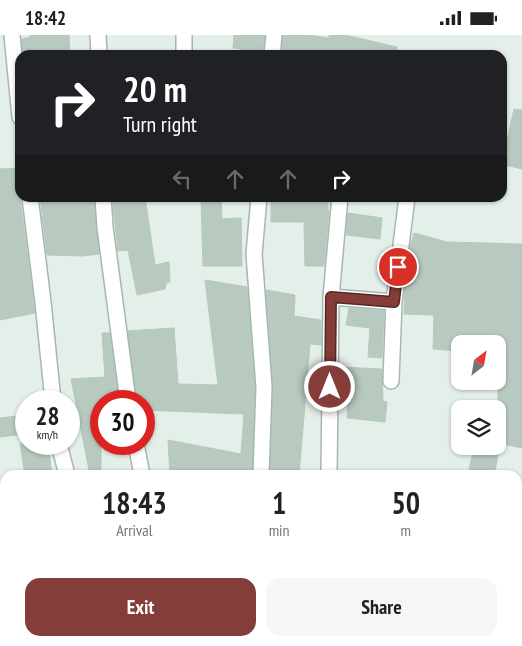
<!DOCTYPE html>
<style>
body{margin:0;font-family:"PT Sans Narrow",sans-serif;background:#f6f6f6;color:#202124;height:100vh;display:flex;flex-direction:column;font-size:19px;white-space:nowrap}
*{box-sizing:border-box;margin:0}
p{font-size:16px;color:#757577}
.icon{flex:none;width:28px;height:28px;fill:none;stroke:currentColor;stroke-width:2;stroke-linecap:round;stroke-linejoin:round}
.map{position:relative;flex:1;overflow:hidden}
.side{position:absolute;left:0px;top:435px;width:522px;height:176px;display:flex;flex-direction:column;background:#fff;border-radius:15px 15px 0 0;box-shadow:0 1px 4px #0004}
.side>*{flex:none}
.guide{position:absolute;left:15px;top:15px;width:492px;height:152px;border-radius:15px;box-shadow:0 1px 4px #0004;background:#202124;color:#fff;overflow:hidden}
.needle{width:32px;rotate:31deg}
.fabs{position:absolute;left:451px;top:300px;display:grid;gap:10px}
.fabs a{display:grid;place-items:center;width:55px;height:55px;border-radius:10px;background:#fff;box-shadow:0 1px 4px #0004;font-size:25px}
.speed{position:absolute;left:15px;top:355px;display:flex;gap:10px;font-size:25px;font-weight:700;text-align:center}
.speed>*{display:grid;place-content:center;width:65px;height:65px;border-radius:50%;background:#fff;box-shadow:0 1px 4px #0004;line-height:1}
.speed small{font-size:12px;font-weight:400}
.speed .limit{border:8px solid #d22;background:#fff;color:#111}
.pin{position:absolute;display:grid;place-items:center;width:42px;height:42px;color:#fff;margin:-21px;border:2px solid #fff;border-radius:50%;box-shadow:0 1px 5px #0007}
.me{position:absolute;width:55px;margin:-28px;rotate:0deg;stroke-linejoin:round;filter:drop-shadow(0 0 4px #0008)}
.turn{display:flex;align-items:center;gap:18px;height:105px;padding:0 25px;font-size:22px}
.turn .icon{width:65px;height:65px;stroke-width:2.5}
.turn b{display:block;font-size:35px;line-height:42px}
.lanes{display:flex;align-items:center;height:48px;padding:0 25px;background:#0003;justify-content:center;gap:25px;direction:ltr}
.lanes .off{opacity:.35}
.eta{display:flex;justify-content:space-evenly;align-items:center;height:85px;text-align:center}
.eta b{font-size:30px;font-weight:700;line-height:35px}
.cta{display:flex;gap:10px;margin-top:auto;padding:10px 25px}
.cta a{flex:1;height:58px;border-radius:15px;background:#843d38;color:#fff;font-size:20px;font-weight:700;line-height:58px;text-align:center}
.cta a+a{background:#f6f6f6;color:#202124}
.status{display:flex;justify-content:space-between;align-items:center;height:35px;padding:0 25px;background:#fff;direction:ltr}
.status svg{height:14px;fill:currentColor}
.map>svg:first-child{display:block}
.building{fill:#b8cac0;stroke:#b5c9be}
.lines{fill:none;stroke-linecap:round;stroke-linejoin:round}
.minor-casing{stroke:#a5b8ae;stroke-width:18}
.minor{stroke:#fff;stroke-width:15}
.route-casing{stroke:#562824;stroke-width:12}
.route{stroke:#843d38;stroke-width:9}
</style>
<div class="status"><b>18:42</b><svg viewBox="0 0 49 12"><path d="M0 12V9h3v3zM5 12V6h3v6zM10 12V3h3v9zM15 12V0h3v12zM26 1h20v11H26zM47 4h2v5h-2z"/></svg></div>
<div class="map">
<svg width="522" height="611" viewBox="0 0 522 611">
<rect width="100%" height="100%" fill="#e3efe8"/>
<!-- building -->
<path class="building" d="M30,0H69L70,20H23L22,4L30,2Z
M234,0H265L263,17L233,13Z
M283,0H309L329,3V0H345L397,12L396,20L282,19Z
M514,74L522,75V134L502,129Z
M20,133V162L35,278L0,285V134Z
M40,162H94L99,219L83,221L47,220Z
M112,162H145L155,230L169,227L170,247L166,248L165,254L137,260L128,215L118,216Z
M201,162H221L222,184L241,183L242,231H203Z
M271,162H328V175L329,176L324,231H305L304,187H271Z
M348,178L382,183L380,204L346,200Z
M414,198L447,207L522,209V413L498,408V306L460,308V316L433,314L434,280L404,279L405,253L410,212Z
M205,245L247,252L255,352L252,440H170L168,405L241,419L244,379L144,375V366H137L128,296L174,293L178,349L218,350Z
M266,255L295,260L294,281L321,285V310L310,309L299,440H270L273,352Z
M349,273L384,276L382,323L368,322L370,293L346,290Z
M102,298H110L119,366H101V374H94L92,391L101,393V440H90L71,344L105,342Z
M340,332L382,334L383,366L387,367L385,387L347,383L348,365L339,364Z
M26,380V399L0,402V383Z
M20,409H48L52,440H25Z
M474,411H500L494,440H468Z"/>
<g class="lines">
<!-- minor casing -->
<g class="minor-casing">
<path id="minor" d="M12,0L20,82
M98,0L99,20
M184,20V0
M272,20L274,0
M30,162L43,267L53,366
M103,162L105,192L128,366
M259,162L254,219L264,352L261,440
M331,262L394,267
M391,346L394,267L407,162
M59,409L67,440
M136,409L142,440
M329,440L331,262L340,162
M518,462L522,460
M0,533L5,552
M518,536H522
M19,606L20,611
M290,611L294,606"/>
</g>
<!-- minor -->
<use href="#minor" class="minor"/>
</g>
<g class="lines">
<!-- route casing -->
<g class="route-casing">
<path id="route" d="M330,352L331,262L394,267L398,232"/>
</g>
<!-- route -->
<use href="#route" class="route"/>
</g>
</svg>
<div class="fabs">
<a><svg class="needle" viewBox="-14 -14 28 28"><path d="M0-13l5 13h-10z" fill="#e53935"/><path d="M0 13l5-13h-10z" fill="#757577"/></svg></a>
<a><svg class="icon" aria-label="layers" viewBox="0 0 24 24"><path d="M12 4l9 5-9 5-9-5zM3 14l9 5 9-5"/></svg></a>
</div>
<div class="speed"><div>28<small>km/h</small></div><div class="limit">30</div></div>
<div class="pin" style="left:398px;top:232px;background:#d93025"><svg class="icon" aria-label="arrive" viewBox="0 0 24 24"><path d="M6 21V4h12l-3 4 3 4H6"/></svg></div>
<svg class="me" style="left:330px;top:352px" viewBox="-20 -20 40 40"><circle r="17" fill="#843d38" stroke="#fff" stroke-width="3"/><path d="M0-11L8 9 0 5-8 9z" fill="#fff"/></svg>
<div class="guide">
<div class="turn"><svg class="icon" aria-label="right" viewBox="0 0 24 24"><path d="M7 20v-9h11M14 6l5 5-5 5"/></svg><div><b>20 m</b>Turn right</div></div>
<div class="lanes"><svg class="icon off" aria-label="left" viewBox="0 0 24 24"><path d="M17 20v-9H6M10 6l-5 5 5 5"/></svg><svg class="icon off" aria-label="ahead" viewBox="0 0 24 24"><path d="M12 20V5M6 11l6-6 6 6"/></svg><svg class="icon off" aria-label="ahead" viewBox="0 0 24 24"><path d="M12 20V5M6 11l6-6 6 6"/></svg><svg class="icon" aria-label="right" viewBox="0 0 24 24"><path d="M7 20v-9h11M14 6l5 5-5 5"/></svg></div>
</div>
<section class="side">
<div class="eta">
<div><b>18:43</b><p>Arrival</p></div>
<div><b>1</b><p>min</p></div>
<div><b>50</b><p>m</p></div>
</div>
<div class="cta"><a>Exit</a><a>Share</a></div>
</section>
</div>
